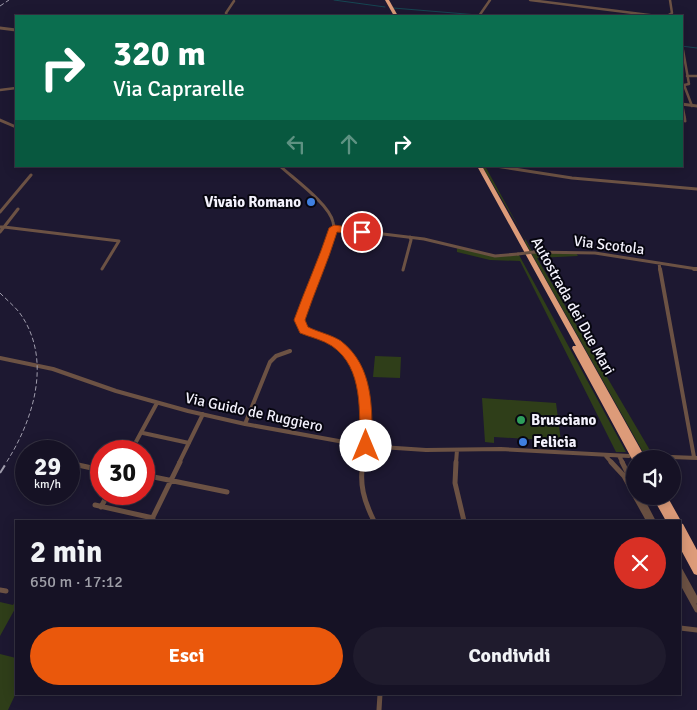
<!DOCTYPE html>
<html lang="it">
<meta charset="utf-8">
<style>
body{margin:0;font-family:Signika,sans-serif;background:#1f1b2d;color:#f1f3f6;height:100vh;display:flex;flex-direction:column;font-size:19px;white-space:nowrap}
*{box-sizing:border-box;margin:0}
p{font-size:16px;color:#9e9ea7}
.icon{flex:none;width:28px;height:28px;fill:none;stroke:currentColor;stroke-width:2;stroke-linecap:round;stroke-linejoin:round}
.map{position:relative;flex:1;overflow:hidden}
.details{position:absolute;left:15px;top:520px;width:666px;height:175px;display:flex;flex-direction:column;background:#161225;border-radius:0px;box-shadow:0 2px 12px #0003,0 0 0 1px #353242}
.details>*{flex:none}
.hud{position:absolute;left:15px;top:15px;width:668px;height:152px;border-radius:0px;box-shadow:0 2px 12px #0003,0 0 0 1px #353242;background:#0b6e4f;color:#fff;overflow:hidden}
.tools{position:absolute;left:626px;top:450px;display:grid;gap:10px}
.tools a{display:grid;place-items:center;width:55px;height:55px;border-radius:50%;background:#161225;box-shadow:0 2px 12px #0003,0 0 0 1px #353242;font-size:25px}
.speed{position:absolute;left:15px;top:440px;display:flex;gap:10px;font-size:25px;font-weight:700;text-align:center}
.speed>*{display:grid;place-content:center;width:65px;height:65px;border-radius:50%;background:#161225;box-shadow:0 2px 12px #0003,0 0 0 1px #353242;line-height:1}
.speed small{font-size:12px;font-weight:400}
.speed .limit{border:8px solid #d22;background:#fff;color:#111}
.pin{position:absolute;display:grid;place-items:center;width:42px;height:42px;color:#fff;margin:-21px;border:2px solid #fff;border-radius:50%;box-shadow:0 1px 5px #0007}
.me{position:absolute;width:55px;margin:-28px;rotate:0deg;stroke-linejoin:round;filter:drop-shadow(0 0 4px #0008)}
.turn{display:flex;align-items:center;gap:18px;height:105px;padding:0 15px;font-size:22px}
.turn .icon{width:65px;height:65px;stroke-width:2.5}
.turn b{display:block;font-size:35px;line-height:42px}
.lanes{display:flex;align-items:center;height:48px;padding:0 15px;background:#0003;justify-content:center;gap:25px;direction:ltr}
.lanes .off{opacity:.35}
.round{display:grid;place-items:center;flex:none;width:52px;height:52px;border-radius:26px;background:#1f1b2d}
.headline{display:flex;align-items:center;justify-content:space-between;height:85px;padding:0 15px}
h1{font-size:30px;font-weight:700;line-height:38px}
.button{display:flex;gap:10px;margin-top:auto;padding:10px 15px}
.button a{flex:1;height:58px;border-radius:30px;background:#ea580c;color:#fff;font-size:20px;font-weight:700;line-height:58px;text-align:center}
.button a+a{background:#1f1b2d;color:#f1f3f6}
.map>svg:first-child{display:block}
.green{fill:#2f3e19}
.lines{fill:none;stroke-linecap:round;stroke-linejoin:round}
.stream{stroke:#164653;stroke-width:1}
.minor-far3{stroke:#6c5244;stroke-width:2.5}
.minor-far2{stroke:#6c5244;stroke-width:3}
.minor-far1{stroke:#6c5244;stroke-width:4}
.minor{stroke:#6c5244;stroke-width:5}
.tertiary{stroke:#6c5244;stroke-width:3}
.motorway{fill:#dd9b79;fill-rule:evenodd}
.rail-far1{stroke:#a09dad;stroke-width:1;stroke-dasharray:4.5 2.5;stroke-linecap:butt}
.rail{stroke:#a09dad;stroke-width:2;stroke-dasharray:9 5;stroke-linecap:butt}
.minor-bridge{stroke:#6c5244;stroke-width:3}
.route{fill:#ea580c;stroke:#983908}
.shop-dot{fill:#3f7fe0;stroke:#070610;stroke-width:2}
.leisure-dot{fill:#2e9e5b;stroke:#070610;stroke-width:2}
.labels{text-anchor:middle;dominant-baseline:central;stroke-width:4;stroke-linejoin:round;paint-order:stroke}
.poi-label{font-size:15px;font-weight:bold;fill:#f4f2fd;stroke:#070610;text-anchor:start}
.street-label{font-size:15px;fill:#f4f2fd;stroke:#070610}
</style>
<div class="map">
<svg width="697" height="710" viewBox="0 0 697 710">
<rect width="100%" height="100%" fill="#1d1831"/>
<!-- green -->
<path class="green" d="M482,166H485L533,253H576L578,256L537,258L651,452H643L525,242V238Z
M457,248L490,255H519L626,452H616L520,261L490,260L457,252Z
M375,356L401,357L400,378L373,377Z
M482,398L556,403L561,441L494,437V443L485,442Z
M16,599V607L0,636V602L13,605Z
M0,654L16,658V693L8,710H0Z"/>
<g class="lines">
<!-- stream -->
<path class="stream" d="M334,0L385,7
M393,8L478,15
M482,15L499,16
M681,46L697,48"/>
<!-- minor-far3 -->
<path class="minor-far3" d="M530,0L657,16
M227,16L226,13L234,1
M479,16L490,0
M667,16L672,13L670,0
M683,50L689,84L684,85L692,106
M687,76H697
M0,90L16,88
M682,104L685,119"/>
<!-- minor-far2 -->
<path class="minor-far2" d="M684,117L685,121
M0,120L16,127
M280,166C294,179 329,204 333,222C337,238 325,256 319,270
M496,166L572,178L697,189
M0,212L31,175
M0,227H4L18,209
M334,228L424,239L495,256L518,254
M0,232L4,227L119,241L102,269
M534,252L595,253L697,269
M659,263L660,270
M403,270L411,240L410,237"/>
<!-- minor-far1 -->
<path class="minor-far1" d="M320,269L304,305L300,324C309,337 325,336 337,344C372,368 370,426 363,463
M660,269L694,457
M694,269H697
M0,358L53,369L116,391L188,411L245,424L366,446L426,450L501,449L629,456
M245,424L270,362L276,356L290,351
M143,433L189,443
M131,451L157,403
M24,454L26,455
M605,455L612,463
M619,456L623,463
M646,456L697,458
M179,463L203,414
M456,463L457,450"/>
<!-- minor -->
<path class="minor" d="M363,462C359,484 364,501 374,521
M456,462L455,483L464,521
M611,462L624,476L635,496
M622,462L635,488
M69,463L101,470
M144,475L227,492
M635,496L649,521
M640,496L653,521
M95,505L153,518
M101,507L108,494
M151,521L180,462
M680,570L697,601
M680,579L697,610
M0,590L6,591
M680,628L697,630
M379,710L380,694"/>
<!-- tertiary -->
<path class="tertiary" d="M0,28L16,30
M681,104L697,106"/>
<!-- motorway -->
<path class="motorway" d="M385,0H389L398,16H394Z
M477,166H482L646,459H635V462L633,461L572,348L573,346H576Z
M652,496H667L681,521L680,523L683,524L697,550V575L694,574L680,548V521H666Z"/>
<!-- rail-far1 -->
<path class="rail-far1" d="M0,6L9,0
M0,293C6,299 13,305 19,312C53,358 34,419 6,463"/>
<!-- rail -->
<path class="rail" d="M0,473L7,462"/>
<!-- minor-bridge -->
<path class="minor-bridge" d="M518,254L534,252"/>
</g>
<!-- route -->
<path class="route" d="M334,225L362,229L367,232L362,235L337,232C328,262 315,290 305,320L308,327C318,332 332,335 341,341C374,367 372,408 372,446L370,450H362L360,446C359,413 364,368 332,346C323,340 310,337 300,333L294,320C305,289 319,259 329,228Z"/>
<!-- markers -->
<g class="shop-dot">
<circle cx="311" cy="202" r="5"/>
<circle cx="523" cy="442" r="5"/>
</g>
<circle class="leisure-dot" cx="521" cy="420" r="5"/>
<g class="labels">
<!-- poi labels -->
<g class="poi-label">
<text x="301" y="202" text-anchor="end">Vivaio Romano</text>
<text x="531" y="420">Brusciano</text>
<text x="533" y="442">Felicia</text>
</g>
<!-- street labels -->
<g class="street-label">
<text transform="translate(609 245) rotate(7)">Via Scotola</text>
<text transform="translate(573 306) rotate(61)">Autostrada dei Due Mari</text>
<text transform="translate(254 412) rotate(12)">Via Guido de Ruggiero</text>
</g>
</g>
</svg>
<div class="tools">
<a><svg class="icon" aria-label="sound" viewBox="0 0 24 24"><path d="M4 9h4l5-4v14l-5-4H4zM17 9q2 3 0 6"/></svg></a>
</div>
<div class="speed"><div>29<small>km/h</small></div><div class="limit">30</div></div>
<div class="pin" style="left:362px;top:232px;background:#d93025"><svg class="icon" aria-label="arrive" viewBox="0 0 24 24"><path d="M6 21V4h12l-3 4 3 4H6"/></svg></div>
<svg class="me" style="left:366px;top:446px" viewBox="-20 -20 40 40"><circle r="19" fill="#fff"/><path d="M0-13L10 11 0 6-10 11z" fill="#ea580c"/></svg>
<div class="hud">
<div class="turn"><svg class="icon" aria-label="right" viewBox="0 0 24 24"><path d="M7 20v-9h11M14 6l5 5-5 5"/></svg><div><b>320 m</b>Via Caprarelle</div></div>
<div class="lanes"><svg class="icon off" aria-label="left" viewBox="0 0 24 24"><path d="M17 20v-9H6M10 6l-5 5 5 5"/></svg><svg class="icon off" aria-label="ahead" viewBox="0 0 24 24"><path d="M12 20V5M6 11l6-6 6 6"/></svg><svg class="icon" aria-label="right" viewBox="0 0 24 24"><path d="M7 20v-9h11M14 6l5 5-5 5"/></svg></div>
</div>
<section class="details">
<div class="headline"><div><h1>2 min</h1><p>650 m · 17:12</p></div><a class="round" style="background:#d93025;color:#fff"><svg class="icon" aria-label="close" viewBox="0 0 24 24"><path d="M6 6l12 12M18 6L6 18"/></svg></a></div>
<div class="button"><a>Esci</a><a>Condividi</a></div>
</section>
</div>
